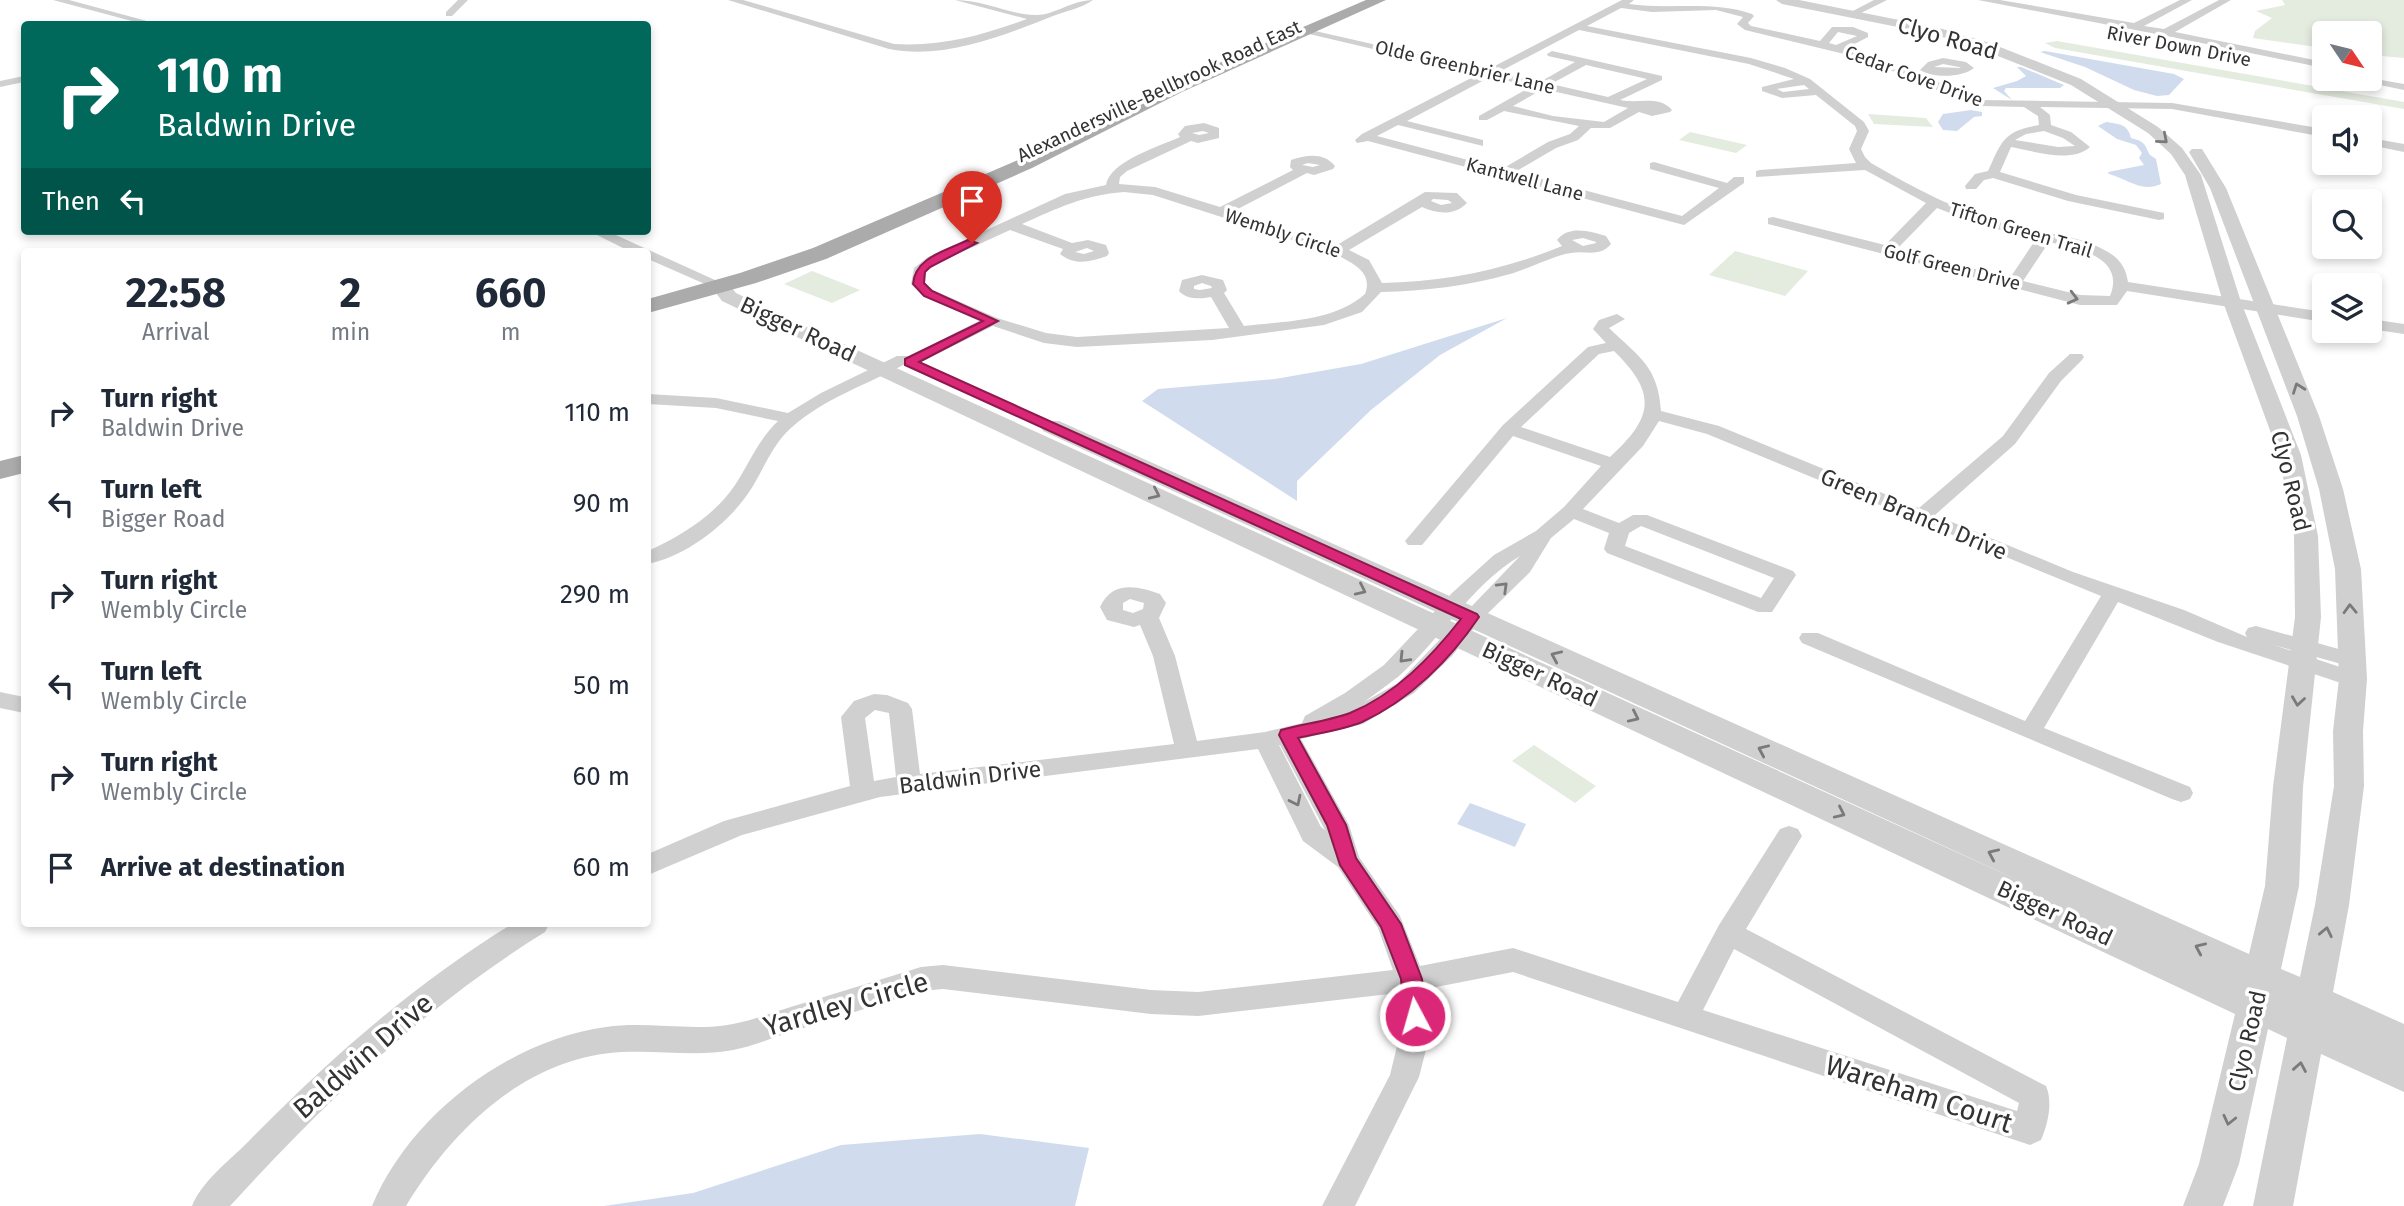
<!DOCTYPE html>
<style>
body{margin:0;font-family:"Fira Sans",sans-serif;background:#f2f2f3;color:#1f2937;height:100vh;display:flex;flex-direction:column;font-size:26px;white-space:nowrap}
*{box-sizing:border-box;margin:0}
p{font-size:23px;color:#747a83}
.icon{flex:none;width:38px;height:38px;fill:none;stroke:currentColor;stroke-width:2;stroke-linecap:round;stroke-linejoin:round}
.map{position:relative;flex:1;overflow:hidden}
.side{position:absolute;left:21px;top:248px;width:630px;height:679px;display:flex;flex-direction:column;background:#fff;border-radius:7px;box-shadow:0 4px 10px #0003}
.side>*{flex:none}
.top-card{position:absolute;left:21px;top:21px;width:630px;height:214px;border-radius:7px;box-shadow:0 4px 10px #0003;background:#00695c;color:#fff;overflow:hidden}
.needle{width:46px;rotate:125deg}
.tools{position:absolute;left:2312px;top:21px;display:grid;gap:14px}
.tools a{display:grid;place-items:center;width:70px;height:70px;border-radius:7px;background:#fff;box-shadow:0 4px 10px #0003;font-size:35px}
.pin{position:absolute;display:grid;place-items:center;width:60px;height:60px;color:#fff;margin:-72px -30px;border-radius:50% 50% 50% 0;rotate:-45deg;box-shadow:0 0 7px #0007}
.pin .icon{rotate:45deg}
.me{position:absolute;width:77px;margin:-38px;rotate:354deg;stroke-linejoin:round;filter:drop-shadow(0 0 5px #0008)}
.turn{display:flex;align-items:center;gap:24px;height:147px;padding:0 21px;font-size:32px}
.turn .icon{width:91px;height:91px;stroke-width:2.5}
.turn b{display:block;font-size:49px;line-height:60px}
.then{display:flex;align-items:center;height:66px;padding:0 21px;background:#0003;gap:14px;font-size:26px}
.eta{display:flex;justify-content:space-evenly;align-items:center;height:119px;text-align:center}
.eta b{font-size:42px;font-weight:700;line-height:49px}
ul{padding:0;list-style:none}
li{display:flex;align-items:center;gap:21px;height:91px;padding:0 21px}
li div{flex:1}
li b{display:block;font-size:26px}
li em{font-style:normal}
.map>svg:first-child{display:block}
.green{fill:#e4ebdf}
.water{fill:#d0dced}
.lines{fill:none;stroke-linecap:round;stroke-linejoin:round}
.minor{fill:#d0d0d0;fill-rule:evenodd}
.tertiary{fill:#d0d0d0;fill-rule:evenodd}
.primary{fill:#ababab;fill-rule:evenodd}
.oneway{stroke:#7a7a7a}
.route{fill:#db2777;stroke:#8e194d;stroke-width:2}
.labels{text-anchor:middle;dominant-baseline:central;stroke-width:7;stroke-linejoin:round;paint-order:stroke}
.far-street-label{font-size:19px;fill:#333;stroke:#fff}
.street-label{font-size:23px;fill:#333;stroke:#fff}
.near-street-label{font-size:28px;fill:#333;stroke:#fff}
</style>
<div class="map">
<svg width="2404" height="1206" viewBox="0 0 2404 1206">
<rect width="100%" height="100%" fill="#fff"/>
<!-- green -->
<path class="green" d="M2282,0H2404V58L2370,55V33H2324V48L2253,38L2255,31L2272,18L2256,11L2285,5Z
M2057,41L2404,102V109L2055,48L2045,43Z
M1868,114L1926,118L1933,127L1874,124Z
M1690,132L1747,145L1736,153L1679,140Z
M1735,251L1808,271L1785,296L1709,275Z
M812,271L860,290L832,303L784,284Z
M1534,745L1596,786L1575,803L1512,761Z"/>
<!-- water -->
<path class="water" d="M2045,51L2174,74L2184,79L2169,95L2157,96L2134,90L2085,67L2040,52Z
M2017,67H2021L2064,85L2060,88H2006L2004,91L2012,100L1993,88L2017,81L2026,76Z
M1971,110L1982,112V116L1974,117L1957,131L1943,130L1938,122L1943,114Z
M2106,122C2119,124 2128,124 2131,138C2146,142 2144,144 2150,155L2156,159L2161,184C2141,193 2128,179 2109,174L2108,172L2144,165L2139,158L2142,153L2136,145L2117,139L2098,126Z
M1507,318L1440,355L1371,410L1297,481V501L1142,401L1158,389L1275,379L1361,364Z
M1470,803L1526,824L1515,847L1457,824Z
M980,1134L1089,1148L1075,1206H604L693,1193L841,1145Z"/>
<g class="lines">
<!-- minor -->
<path class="minor" d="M53,0H69L158,24H143Z
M458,0H468L452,16H446V12Z
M728,0H743L894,44C941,47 983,35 1027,19L955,0C984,0 1011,15 1035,15C1053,16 1072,0 1093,0C1082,8 1066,11 1053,16C1002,36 944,60 889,49Z
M1622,0H1634L1629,4C1669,10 1714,0 1752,14L1754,16L1748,23L1751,26L1820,41L1832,27H1853L1868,33V37L1847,48L1889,61L1980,100L2172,103L2324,129V137L2172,109L2040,107L2050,115L2051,125L2071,132L2090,147C2071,164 2034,151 2011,147L2000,172L2076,195L2164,213V219L2159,220L2068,201L1993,178L1984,180L1976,189H1966L1965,186L1975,174L1988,171C2002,141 2003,131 2039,125L2038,116L2024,107L1980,106L1965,102L1865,59L1745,30L1737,24L1743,17L1716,10L1652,12L1621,8L1587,26L1751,58L1785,68L1810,79L1864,122L1869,131L1861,149L1865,157L1871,163C1915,189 1960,212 2009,225C2042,234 2078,234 2108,252C2120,259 2126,268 2128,282L2324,312V322L2127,291L2117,305H2080L1768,224V218L1773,217L1885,245L1926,203L1865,170L1756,177V171L1760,170L1856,163L1849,149L1857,131L1855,126L1816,95L1782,98L1762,91V87L1794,79L1749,64L1579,30L1499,72L1540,82L1575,62L1548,56L1547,54L1552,51L1662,76V80L1620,100C1638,104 1659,95 1672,110L1670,112L1652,116L1639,112L1610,128H1591L1578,140L1556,148L1515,172L1682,216L1719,188L1650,169V163L1654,162L1727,183L1734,177H1744V183L1684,225L1368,141L1357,143L1355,140L1362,134L1479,74L1288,29L1293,26L1487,70ZM1838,32L1857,36L1836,45L1829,43ZM1586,65L1647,79L1608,97L1551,84ZM1490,77L1532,86L1479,116V120H1487L1504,111L1579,126L1570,134L1548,142L1502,169L1377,136L1398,125L1483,146V140L1407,121ZM1804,85L1809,89L1783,92L1777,89ZM1543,89L1628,108L1604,122L1553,116L1513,106ZM2044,131L2063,138L2075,146L2058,147L2015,140L2026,134ZM1937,208L1981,225L2036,239L2010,278L1897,249ZM2049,242C2077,248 2126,257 2110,296L2080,295L2023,281Z
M1874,0H1887L1857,15L1849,13Z
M1978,0H2000L2134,23L2180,0H2192L2144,26L2164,29L2219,0H2231L2175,32L2324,62V68L2167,36L2159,39L2154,36L2156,34Z
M1943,58L1966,62L1974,68C1962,78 1932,78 1920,70L1928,62ZM1943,64L1959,67L1961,68L1934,67Z
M24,76V82L0,87V81Z
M2370,78L2404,84V90L2351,79Z
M1204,123L1219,128V138L1198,143L1191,141L1127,171L1120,177L1119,184L1155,187L1220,207L1293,170L1290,167L1291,160C1307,155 1323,152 1335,166L1333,169L1314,175L1307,173L1232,212L1337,245L1425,192L1457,193L1467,203C1455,216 1437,214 1422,207L1349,250L1369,260L1382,283C1445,282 1504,270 1562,246L1557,240C1569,225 1589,231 1606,236L1611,244C1599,258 1586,250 1571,253C1555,255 1528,269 1510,274C1468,286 1424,291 1381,292L1362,312L1324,325L1212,340L1077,347L1044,343L993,326L915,365H903C866,385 823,399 791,428C773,444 765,466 753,486C732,521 688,556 648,564V551C681,536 714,516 735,485C749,464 758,440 778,421L716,408L648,404V394L716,398L788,413L821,393L897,356H909L979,321L923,296L911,284L914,268L928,257L1065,194L1106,185C1110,161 1158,147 1180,137L1178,134L1185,126ZM1203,131L1209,133L1199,135L1192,133ZM1308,163L1320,165L1313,167L1302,165ZM1124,192L1153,195L1333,253C1350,262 1374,271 1365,294C1333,322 1285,321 1244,326L1224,293L1227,290L1223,280L1202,275L1182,280L1179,291C1187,300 1200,299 1211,297L1229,328L1077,337L1046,333L997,318L933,290L925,283L926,272L938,263L1010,230L1063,249L1060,254C1075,266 1090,262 1107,256L1109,253L1106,245L1088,240L1072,243L1022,224C1058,208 1084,195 1124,192ZM1433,199L1448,200L1452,203L1441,205L1431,201ZM1583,238L1596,242V243L1583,246L1572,240ZM1087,248L1094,251L1084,254L1075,252ZM1202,283L1211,286L1212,288L1200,290L1194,289V286Z
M2370,138L2404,144V152L2370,145Z
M589,231H607L726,285L724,288H714L648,259V252H631Z
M1617,314L1625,319L1609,328C1639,357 1658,366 1661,411L1719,426L1919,508L2003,436L2049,373L2070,354H2082L2084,357L2082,360L2061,381L2015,444L1935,515L2073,572L2184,610L2247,637L2245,633L2248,628L2256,626L2360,655L2363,660L2360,665L2352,667L2274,645L2361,674L2364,679L2361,684L2353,687L2218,642L2118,602L2044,728L2190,787L2193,793L2190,799L2181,802L2172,799L1802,643L1799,638L1802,633H1818L2025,721L2101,596L1707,434L1659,421L1643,446L1583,509L1619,523L1633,515H1647L1793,571L1796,575L1772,612H1758L1607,553L1604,549L1609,533L1574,519L1551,538L1530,572L1479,622L1452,656L1414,693L1363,724L1301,739L1349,825L1359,857L1400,916L1420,966L1513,948L1678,1002L1719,925L1780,829L1789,826L1798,829L1802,836L1746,929L2046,1086C2053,1102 2048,1124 2041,1140L2030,1145L1513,972L1426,989L1430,1034L1419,1077L1355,1206H1322L1390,1075L1400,1034L1398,993L1198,1016L1151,1014L943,989L921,991C879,1004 836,1018 794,1031C774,1037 754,1046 733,1050C697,1057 659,1050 622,1052C527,1057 453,1128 406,1206H372C410,1115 509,1040 606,1027C648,1021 692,1032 733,1024C754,1020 774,1012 794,1006C837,993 879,980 921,967L943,965L1151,990L1198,992L1393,970L1378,928L1338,867L1303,841L1258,749L880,797L742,835L648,875V854L724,821L850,786L841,717L854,701L874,694L887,695L908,703L912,709L920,774L1174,744L1153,656L1140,625L1134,627L1107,620L1100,607C1112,580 1138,586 1160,594L1166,603L1159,618L1175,656L1197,741L1265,732L1302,723L1305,716L1345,693L1384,665L1452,593L1494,555L1536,531L1564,507L1601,466L1513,436L1422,545H1408L1405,541L1503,425L1588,347L1606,343L1593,329L1599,320ZM1614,351C1657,393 1654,417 1610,457L1521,427L1599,354ZM1641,526L1774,578L1761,598L1625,546L1629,533ZM1520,556L1398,683L1364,702C1376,693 1388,685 1399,676C1441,639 1471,585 1520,556ZM1130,599L1144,603L1143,609L1133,613L1123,610V603ZM875,710L889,713L896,777L874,781L865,718ZM1279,745H1280L1325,830L1321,827ZM1734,949L2019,1103L2017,1111L1703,1010Z
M2370,319L2404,324V334L2370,329Z
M0,692L24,697V713L0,708Z
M512,924H549L545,932C424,1007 325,1102 230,1206H192C202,1181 229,1161 248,1142C328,1060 414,984 512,924Z"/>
<!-- tertiary -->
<path class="tertiary" d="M1776,0H1799L1939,28L1990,43L2081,79L2158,127L2182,148L2201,175L2241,302L2301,455L2318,536L2321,617L2303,787L2299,886L2281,969L2300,977L2315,905L2334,786L2333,731L2339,679L2335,569L2319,489L2297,416L2210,188L2189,152L2192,149H2202L2226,188L2319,416L2343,489L2361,569L2367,679L2363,731L2364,786L2349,905L2333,992L2404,1024V1092L2321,1054L2293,1206H2253L2287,1038L2268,1029L2239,1164L2223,1206H2183L2199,1164L2235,1014L799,338L722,301L710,285L712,281H726L736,293L813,330L2035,888L1043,431L1040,426L1043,421H1059L2249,954L2265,886L2273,787L2295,617L2294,536L2279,455L2223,302L2185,175L2171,154L2148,133L2071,85L1980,49L1933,34L1782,4Z"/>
<!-- primary -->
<path class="primary" d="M1366,0H1386L1182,92L1032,168L826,259L756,283L648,313V299L740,273L813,248L1018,160L1170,84Z
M24,455V473L0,479V461Z"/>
</g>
<!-- one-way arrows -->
<defs><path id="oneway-chevron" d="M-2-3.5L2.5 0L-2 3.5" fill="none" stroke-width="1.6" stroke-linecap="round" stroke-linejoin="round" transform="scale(1.75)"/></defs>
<g class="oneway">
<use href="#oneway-chevron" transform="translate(2163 139) rotate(41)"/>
<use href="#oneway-chevron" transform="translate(2073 298) rotate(14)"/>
<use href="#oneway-chevron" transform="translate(2298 388) rotate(-110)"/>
<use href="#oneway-chevron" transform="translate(1155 494) rotate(25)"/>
<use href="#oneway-chevron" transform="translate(1503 587) rotate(-44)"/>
<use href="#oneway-chevron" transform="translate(1361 590) rotate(25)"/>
<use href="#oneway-chevron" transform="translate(2350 609) rotate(-92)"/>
<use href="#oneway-chevron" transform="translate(1556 656) rotate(-156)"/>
<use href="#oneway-chevron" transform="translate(1404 658) rotate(134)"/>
<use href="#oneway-chevron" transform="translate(2298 701) rotate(98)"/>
<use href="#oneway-chevron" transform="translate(1634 717) rotate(25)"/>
<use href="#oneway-chevron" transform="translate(1763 750) rotate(-156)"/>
<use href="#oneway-chevron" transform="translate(1296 801) rotate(64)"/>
<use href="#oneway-chevron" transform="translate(1840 813) rotate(25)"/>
<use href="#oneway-chevron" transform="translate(1993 854) rotate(-156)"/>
<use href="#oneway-chevron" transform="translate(2326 932) rotate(-78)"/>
<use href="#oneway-chevron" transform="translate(2200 948) rotate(-156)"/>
<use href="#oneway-chevron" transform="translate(2300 1067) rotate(-80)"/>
<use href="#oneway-chevron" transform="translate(2229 1120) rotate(103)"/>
</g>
<!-- route -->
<path class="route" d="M968,240L977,243L930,267L925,272L924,283L932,291L998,321L919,362L1477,614L1479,617C1450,660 1410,700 1362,722C1343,730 1319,733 1298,738L1346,825L1356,858L1401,924L1422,979L1426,1016L1423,1023L1415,1025L1408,1023L1404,1016L1401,979L1381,927L1340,865L1327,825L1279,735L1281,730C1303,724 1328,721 1350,713C1396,694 1431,657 1461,619L905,365V359L983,321L924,296L913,284C915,257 946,251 968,240Z"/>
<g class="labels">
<!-- far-street labels -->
<g class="far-street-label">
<text transform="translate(2179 46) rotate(11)">River Down Drive</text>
<text transform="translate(1465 67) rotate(13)">Olde Greenbrier Lane</text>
<text transform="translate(1914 76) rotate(20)">Cedar Cove Drive</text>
<text transform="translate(1159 91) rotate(-25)">Alexandersville-Bellbrook Road East</text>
<text transform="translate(1525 179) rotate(15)">Kantwell Lane</text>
<text transform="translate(2021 230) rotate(17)">Tifton Green Trail</text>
<text transform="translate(1283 233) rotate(18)">Wembly Circle</text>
<text transform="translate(1952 267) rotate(14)">Golf Green Drive</text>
</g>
<!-- street labels -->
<g class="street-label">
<text transform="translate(1948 38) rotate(16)">Clyo Road</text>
<text transform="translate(798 329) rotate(25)">Bigger Road</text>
<text transform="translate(2291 481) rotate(76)">Clyo Road</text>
<text transform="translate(1914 514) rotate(23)">Green Branch Drive</text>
<text transform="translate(1540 674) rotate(25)">Bigger Road</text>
<text transform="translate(970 777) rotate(-7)">Baldwin Drive</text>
<text transform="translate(2055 913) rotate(25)">Bigger Road</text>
<text transform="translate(2247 1041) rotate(-77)">Clyo Road</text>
</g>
<!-- near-street labels -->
<g class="near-street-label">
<text transform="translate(846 1004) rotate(-16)">Yardley Circle</text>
<text transform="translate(363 1056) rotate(-41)">Baldwin Drive</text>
<text transform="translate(1919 1094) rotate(18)">Wareham Court</text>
</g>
</g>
</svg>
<div class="tools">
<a><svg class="needle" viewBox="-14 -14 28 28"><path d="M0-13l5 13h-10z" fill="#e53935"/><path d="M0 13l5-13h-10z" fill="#747a83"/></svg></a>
<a><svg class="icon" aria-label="sound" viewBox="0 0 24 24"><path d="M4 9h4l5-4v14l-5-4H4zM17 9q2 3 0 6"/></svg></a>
<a><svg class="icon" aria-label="search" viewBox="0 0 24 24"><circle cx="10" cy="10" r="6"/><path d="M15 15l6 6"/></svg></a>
<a><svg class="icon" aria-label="layers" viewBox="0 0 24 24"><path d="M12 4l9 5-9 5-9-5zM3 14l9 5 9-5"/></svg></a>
</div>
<div class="pin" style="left:972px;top:243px;background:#d93025"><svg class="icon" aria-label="arrive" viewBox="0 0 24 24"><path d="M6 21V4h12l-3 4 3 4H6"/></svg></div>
<svg class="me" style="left:1415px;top:1016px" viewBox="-20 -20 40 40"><circle r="17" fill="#db2777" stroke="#fff" stroke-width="3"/><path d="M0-11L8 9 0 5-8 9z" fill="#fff"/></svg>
<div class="top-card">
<div class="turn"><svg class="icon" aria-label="right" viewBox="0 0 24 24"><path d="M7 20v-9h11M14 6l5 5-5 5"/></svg><div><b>110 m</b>Baldwin Drive</div></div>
<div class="then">Then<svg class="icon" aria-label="left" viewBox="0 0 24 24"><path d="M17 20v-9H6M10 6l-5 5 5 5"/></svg></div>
</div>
<section class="side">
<div class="eta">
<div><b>22:58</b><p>Arrival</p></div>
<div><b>2</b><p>min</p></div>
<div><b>660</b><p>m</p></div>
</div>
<ul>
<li><svg class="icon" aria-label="right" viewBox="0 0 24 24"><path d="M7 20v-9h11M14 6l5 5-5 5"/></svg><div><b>Turn right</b><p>Baldwin Drive</p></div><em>110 m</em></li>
<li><svg class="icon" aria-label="left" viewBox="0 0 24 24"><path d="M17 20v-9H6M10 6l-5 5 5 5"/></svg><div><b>Turn left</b><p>Bigger Road</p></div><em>90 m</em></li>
<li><svg class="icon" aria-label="right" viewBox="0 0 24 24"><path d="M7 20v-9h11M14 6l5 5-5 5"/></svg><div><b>Turn right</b><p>Wembly Circle</p></div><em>290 m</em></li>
<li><svg class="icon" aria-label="left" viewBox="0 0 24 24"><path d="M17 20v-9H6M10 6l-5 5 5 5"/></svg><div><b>Turn left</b><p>Wembly Circle</p></div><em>50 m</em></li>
<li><svg class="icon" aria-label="right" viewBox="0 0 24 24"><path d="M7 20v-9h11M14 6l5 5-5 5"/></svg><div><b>Turn right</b><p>Wembly Circle</p></div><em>60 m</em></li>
<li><svg class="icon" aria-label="arrive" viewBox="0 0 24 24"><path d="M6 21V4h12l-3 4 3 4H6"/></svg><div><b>Arrive at destination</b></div><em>60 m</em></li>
</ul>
</section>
</div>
